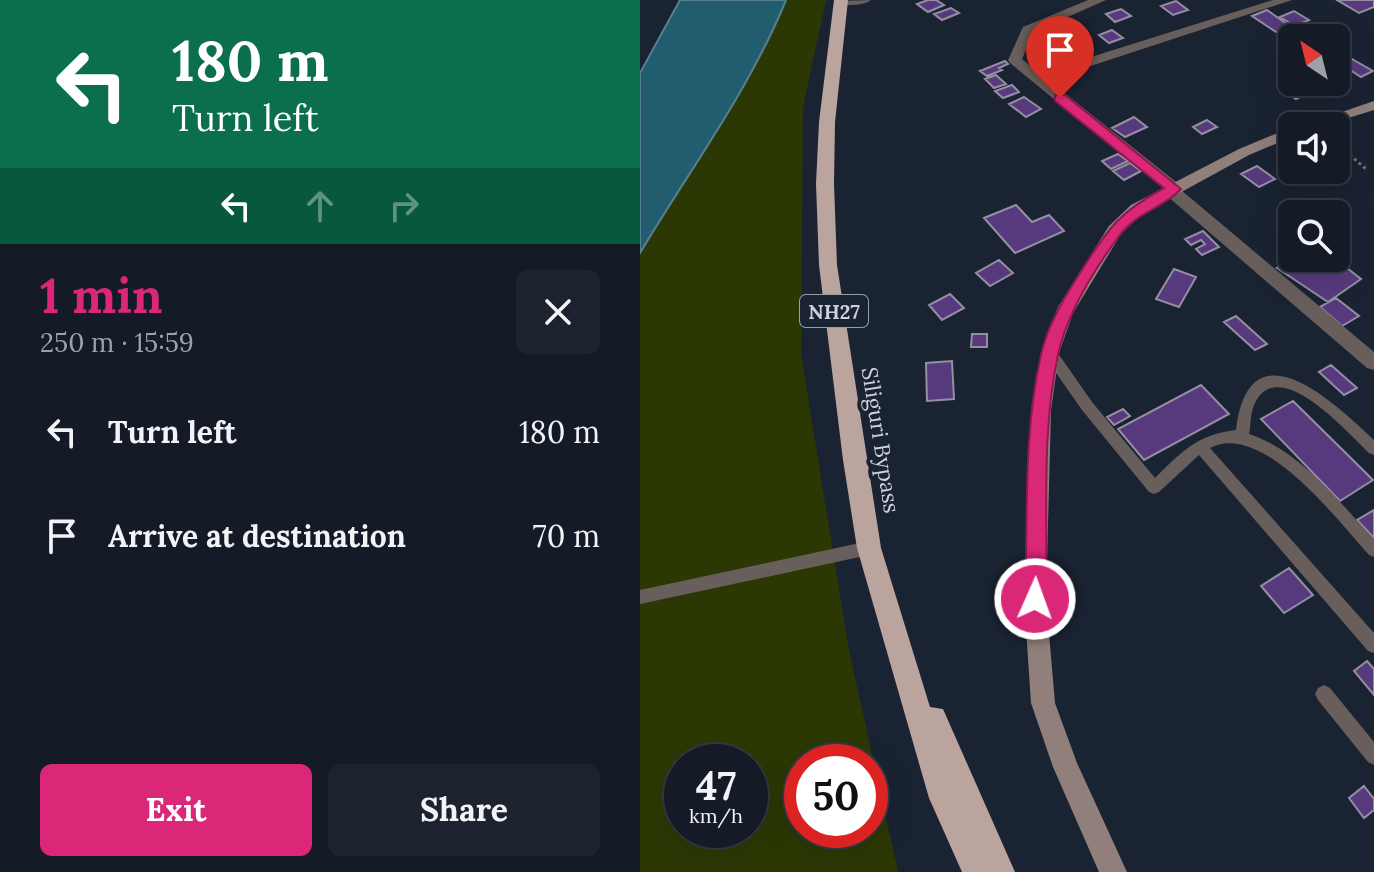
<!DOCTYPE html>
<meta charset="utf-8">
<style>
body{margin:0;font-family:Lora,serif;background:#1d232e;color:#f1f3f6;height:100vh;display:flex;flex-direction:column;font-size:30px;white-space:nowrap}
*{box-sizing:border-box;margin:0}
p{font-size:26px;color:#9da1a7}
.icon{flex:none;width:44px;height:44px;fill:none;stroke:currentColor;stroke-width:2;stroke-linecap:round;stroke-linejoin:round}
.map{position:relative;flex:1;overflow:hidden}
.sheet{display:flex;flex-direction:column;background:#141a26;width:640px}
.sheet>*{flex:none}
.guide{background:#0b6e4f;color:#fff;overflow:hidden}
.needle{width:52px;rotate:325deg}
.fabs{position:absolute;left:638px;top:24px;display:grid;gap:16px}
.fabs a{display:grid;place-items:center;width:72px;height:72px;border-radius:12px;background:#141a26;box-shadow:0 8px 32px #0002,0 0 0 2px #333843;font-size:40px}
.speed{position:absolute;left:24px;top:744px;display:flex;gap:16px;font-size:40px;font-weight:700;text-align:center}
.speed>*{display:grid;place-content:center;width:104px;height:104px;border-radius:50%;background:#141a26;box-shadow:0 8px 32px #0002,0 0 0 2px #333843;line-height:1}
.speed small{font-size:20px;font-weight:400}
.speed .limit{border:12px solid #d22;background:#fff;color:#111}
.pin{position:absolute;display:grid;place-items:center;width:68px;height:68px;color:#fff;margin:-82px -34px;border-radius:50% 50% 50% 0;rotate:-45deg;box-shadow:0 0 8px #0007}
.pin .icon{rotate:45deg}
.me{position:absolute;width:88px;margin:-44px;rotate:2deg;stroke-linejoin:round;filter:drop-shadow(0 0 6px #0008)}
.turn{display:flex;align-items:center;gap:28px;height:168px;padding:0 40px;font-size:36px}
.turn .icon{width:104px;height:104px;stroke-width:2.5}
.turn b{display:block;font-size:56px;line-height:68px}
.lanes{display:flex;align-items:center;height:76px;padding:0 40px;background:#0003;justify-content:center;gap:40px;direction:ltr}
.lanes .off{opacity:.35}
.round{display:grid;place-items:center;flex:none;width:84px;height:84px;border-radius:12px;background:#1d232e}
.head{display:flex;align-items:center;justify-content:space-between;height:136px;padding:0 40px}
h1{font-size:48px;font-weight:700;line-height:60px;color:#db2777}
.button{display:flex;gap:16px;margin-top:auto;padding:16px 40px}
.button a{flex:1;height:92px;border-radius:12px;background:#db2777;color:#fff;font-size:32px;font-weight:700;line-height:92px;text-align:center}
.button a+a{background:#1d232e;color:#f1f3f6}
ul{padding:0;list-style:none}
li{display:flex;align-items:center;gap:24px;height:104px;padding:0 40px}
li div{flex:1}
li b{display:block;font-size:30px}
li em{font-style:normal}
main{display:flex;flex:1;min-height:0}
.map>svg:first-child{display:block}
.green{fill:#2c3804;fill-rule:evenodd}
.water{fill:#225d6f;stroke:#558090;stroke-width:2}
.building{fill:#573a7d;stroke:#958ea3;stroke-width:2}
.lines{fill:none;stroke-linecap:round;stroke-linejoin:round}
.path{stroke:#6a727f;stroke-width:3;stroke-dasharray:3 3;stroke-linecap:butt}
.service{fill:#685e5b;fill-rule:evenodd}
.minor{fill:#685e5b;fill-rule:evenodd}
.secondary{fill:#907f7a;fill-rule:evenodd}
.trunk{fill:#bca49e;fill-rule:evenodd}
.route{fill:#db2777;stroke:#8e194d;stroke-width:2}
.labels{text-anchor:middle;dominant-baseline:central;stroke-width:8;stroke-linejoin:round;paint-order:stroke}
.shield{fill:#1a2332;stroke:#979eaa;stroke-width:2}
.shield-label{font-size:20px;font-weight:bold;fill:#ccd2dd}
.street-label{font-size:22px;fill:#ccd2dd;stroke:#1a2332}
</style>
<main>
<section class="sheet">
<div class="guide">
<div class="turn"><svg class="icon" aria-label="left" viewBox="0 0 24 24"><path d="M17 20v-9H6M10 6l-5 5 5 5"/></svg><div><b>180 m</b>Turn left</div></div>
<div class="lanes"><svg class="icon" aria-label="left" viewBox="0 0 24 24"><path d="M17 20v-9H6M10 6l-5 5 5 5"/></svg><svg class="icon off" aria-label="ahead" viewBox="0 0 24 24"><path d="M12 20V5M6 11l6-6 6 6"/></svg><svg class="icon off" aria-label="right" viewBox="0 0 24 24"><path d="M7 20v-9h11M14 6l5 5-5 5"/></svg></div>
</div>
<div class="head"><div><h1>1 min</h1><p>250 m · 15:59</p></div><a class="round"><svg class="icon" aria-label="close" viewBox="0 0 24 24"><path d="M6 6l12 12M18 6L6 18"/></svg></a></div>
<ul>
<li><svg class="icon" aria-label="left" viewBox="0 0 24 24"><path d="M17 20v-9H6M10 6l-5 5 5 5"/></svg><div><b>Turn left</b></div><em>180 m</em></li>
<li><svg class="icon" aria-label="arrive" viewBox="0 0 24 24"><path d="M6 21V4h12l-3 4 3 4H6"/></svg><div><b>Arrive at destination</b></div><em>70 m</em></li>
</ul>
<div class="button"><a>Exit</a><a>Share</a></div>
</section>
<div class="map">
<svg width="734" height="872" viewBox="0 0 734 872">
<rect width="100%" height="100%" fill="#1a2332"/>
<!-- green -->
<path class="green" d="M146,0H186L163,107L161,354L209,651L258,872H0V253C50,169 109,91 146,0ZM42,762H110V830H42ZM162,762H230V830H162Z"/>
<!-- water -->
<path class="water" d="M40,0H146C109,91 50,169 0,253V73Z"/>
<!-- building -->
<path class="building" d="M288,0H296L304,5L288,12L277,4Z
M697,0H734V7L719,13Z
M536,1L548,10L533,15L521,6Z
M311,8L319,13L302,20L294,14Z
M481,9L491,16L475,22L466,14Z
M627,10L651,27L636,32L612,16Z
M654,11L669,20L655,26L640,17Z
M472,30L483,38L469,43L459,35Z
M712,59L733,71L721,77L701,64Z
M365,61L368,64L359,68L362,70L347,76L340,71Z
M356,75L366,84L354,88L345,79Z
M650,81L668,93L656,99L638,87Z
M372,85L379,92L363,98L355,91Z
M384,97L401,109L386,117L369,104Z
M494,117L507,127L485,137L472,128Z
M567,120L577,127L562,134L553,127Z
M478,154L488,161L471,169L462,161Z
M490,163L501,171L484,180L473,171Z
M617,166L635,179L619,187L601,174Z
M376,205L392,222L409,215L424,231L375,253L344,218Z
M563,231L579,247L562,255L556,249L565,244L561,240L551,245L545,239Z
M658,258H694L721,279L688,302L637,268Z
M359,260L373,273L350,286L336,273Z
M534,269L556,277L539,307L516,299Z
M310,294L324,308L302,320L289,305Z
M696,298L719,316L702,326L680,307Z
M596,316L627,344L615,350L584,322Z
M332,334H347V347H331Z
M312,361L314,399L287,401L286,363Z
M691,365L717,388L704,395L679,372Z
M561,385L589,414L504,460L478,429Z
M653,401L733,480L700,501L621,419Z
M483,409L490,416L474,425L467,417Z
M734,510V538L717,520Z
M649,568L673,595L644,613L621,586Z
M727,661L734,669V695L714,671Z
M724,786L734,799V810L724,818L709,798Z"/>
<g class="lines">
<!-- path -->
<path class="path" d="M696,143L726,169"/>
<!-- service -->
<path class="service" d="M410,348L415,349L452,402L515,478C541,452 558,434 596,430C609,322 693,401 734,440V455L729,453C708,433 639,354 615,403C610,412 611,425 609,434C661,451 698,501 734,539V557L729,555C698,521 622,420 570,448L734,633V653L728,651L559,455L519,492L514,494L509,492L442,410L405,357L403,353Z
M229,541L234,543L237,548L234,553L229,555L0,604V590Z
M684,685L690,688L734,742V765L728,762L678,700L675,694L678,688Z"/>
<!-- minor -->
<path class="minor" d="M231,0C223,6 203,7 195,1Z
M448,0H466L394,32L382,59L400,73L633,0H652L408,80L540,185L541,190L734,352V370L727,368L526,195L525,190L370,63L368,60L383,27Z"/>
<!-- secondary -->
<path class="secondary" d="M734,101V110L683,126H661Z
M652,127V137L609,155L503,213L481,234L433,313L419,353L411,411L406,599L415,703L437,763L487,872H459L413,767L391,703L384,599L391,411L401,353L418,307L469,226L491,205L599,149Z"/>
<!-- trunk -->
<path class="trunk" d="M194,0H208L195,122L194,184L197,265L241,548L290,707L303,709L375,872H322L289,798L217,548L203,460L179,265L176,184L179,122Z"/>
</g>
<!-- route -->
<path class="route" d="M415,95H425L541,189C524,208 496,212 479,236C454,270 427,313 418,355C401,433 408,519 406,599L403,606L395,608L388,606L385,599C388,519 383,433 401,355C408,323 426,295 443,268C470,226 480,212 524,188L415,101Z"/>
<g class="labels">
<!-- shield labels -->
<rect class="shield" x="160" y="295" width="68" height="32" rx="6"/>
<g class="shield-label">
<text x="194" y="311">NH27</text>
</g>
<!-- street labels -->
<g class="street-label">
<text transform="translate(241 440) rotate(81)">Siliguri Bypass</text>
</g>
</g>
</svg>
<div class="fabs">
<a><svg class="needle" viewBox="-14 -14 28 28"><path d="M0-13l5 13h-10z" fill="#e53935"/><path d="M0 13l5-13h-10z" fill="#9da1a7"/></svg></a>
<a><svg class="icon" aria-label="sound" viewBox="0 0 24 24"><path d="M4 9h4l5-4v14l-5-4H4zM17 9q2 3 0 6"/></svg></a>
<a><svg class="icon" aria-label="search" viewBox="0 0 24 24"><circle cx="10" cy="10" r="6"/><path d="M15 15l6 6"/></svg></a>
</div>
<div class="speed"><div>47<small>km/h</small></div><div class="limit">50</div></div>
<div class="pin" style="left:420px;top:98px;background:#d93025"><svg class="icon" aria-label="arrive" viewBox="0 0 24 24"><path d="M6 21V4h12l-3 4 3 4H6"/></svg></div>
<svg class="me" style="left:395px;top:599px" viewBox="-20 -20 40 40"><circle r="17" fill="#db2777" stroke="#fff" stroke-width="3"/><path d="M0-11L8 9 0 5-8 9z" fill="#fff"/></svg>
</div>
</main>
